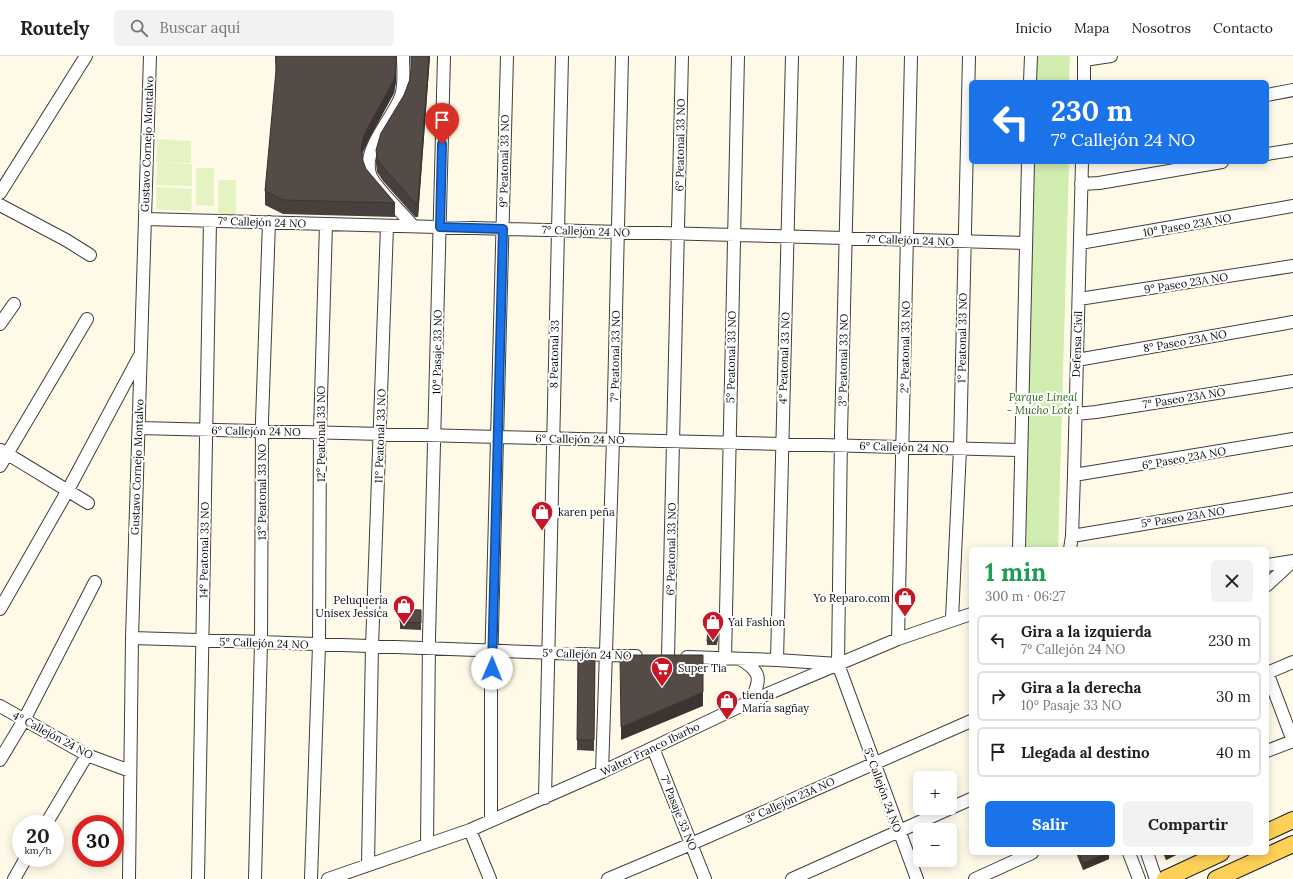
<!DOCTYPE html>
<html lang="es">
<meta charset="utf-8">
<style>
body{margin:0;font-family:Lora,serif;background:#f2f2f2;color:#202124;height:100vh;display:flex;flex-direction:column;font-size:15px;white-space:nowrap}
*{box-sizing:border-box;margin:0}
p{font-size:13px;color:#757577}
.icon{flex:none;width:22px;height:22px;fill:none;stroke:currentColor;stroke-width:2;stroke-linecap:round;stroke-linejoin:round}
.map{position:relative;flex:1;overflow:hidden}
.drawer{position:absolute;left:969px;top:491px;width:300px;height:308px;display:flex;flex-direction:column;background:#fff;border-radius:6px;box-shadow:0 2px 10px #0003}
.drawer>*{flex:none}
.guide{position:absolute;left:969px;top:24px;width:300px;height:84px;border-radius:6px;box-shadow:0 2px 10px #0003;background:#1a73e8;color:#fff;overflow:hidden}
.buttons{position:absolute;left:913px;top:715px;display:grid;gap:8px}
.buttons a{display:grid;place-items:center;width:44px;height:44px;border-radius:6px;background:#fff;box-shadow:0 2px 10px #0003;font-size:20px}
.speed{position:absolute;left:12px;top:759px;display:flex;gap:8px;font-size:20px;font-weight:700;text-align:center}
.speed>*{display:grid;place-content:center;width:52px;height:52px;border-radius:50%;background:#fff;box-shadow:0 2px 10px #0003;line-height:1}
.speed small{font-size:10px;font-weight:400}
.speed .limit{border:6px solid #d22;background:#fff;color:#111}
.pin{position:absolute;display:grid;place-items:center;width:34px;height:34px;color:#fff;margin:-41px -17px;border-radius:50% 50% 50% 0;rotate:-45deg;box-shadow:0 0 4px #0007}
.pin .icon{rotate:45deg}
.me{position:absolute;width:44px;margin:-22px;rotate:1deg;stroke-linejoin:round;filter:drop-shadow(0 0 3px #0008)}
.turn{display:flex;align-items:center;gap:14px;height:84px;padding:0 16px;font-size:18px}
.turn .icon{width:52px;height:52px;stroke-width:2.5}
.turn b{display:block;font-size:28px;line-height:34px}
.round{display:grid;place-items:center;flex:none;width:42px;height:42px;border-radius:6px;background:#f2f2f2}
.summary{display:flex;align-items:center;justify-content:space-between;height:68px;padding:0 16px}
h1{font-size:24px;font-weight:700;line-height:30px;color:#1e9e55}
.action{display:flex;gap:8px;margin-top:auto;padding:8px 16px}
.action a{flex:1;height:46px;border-radius:6px;background:#1a73e8;color:#fff;font-size:16px;font-weight:700;line-height:46px;text-align:center}
.action a+a{background:#f2f2f2;color:#202124}
ul{padding:0;list-style:none}
li{display:flex;align-items:center;gap:12px;height:50px;margin:0 8px 6px;padding:0 8px;border:2px solid #e0e0e0;border-radius:6px}
li div{flex:1}
li b{display:block;font-size:15px}
li em{font-style:normal}
header{display:flex;align-items:center;gap:24px;box-sizing:border-box;height:56px;padding:0 20px;background:#fff;border-bottom:1px solid #e0e0e0}
header strong{font-size:19px}
nav{display:flex;gap:22px;margin-inline-start:auto;font-size:14px}
.search{width:280px;height:36px;background:#f2f2f2;display:flex;align-items:center;gap:10px;box-sizing:border-box;padding:0 14px;border-radius:6px;color:#757577;font-size:15px}
.map>svg:first-child{display:block}
.green{fill:#d1edaf}
.pitch{fill:#e4f3c1}
.lines{fill:none;stroke-linecap:round;stroke-linejoin:round}
.minor-casing{stroke:#3e3e3e;stroke-width:14}
.major-casing{stroke:#1c1c1c;stroke-width:18}
.minor{stroke:#fff;stroke-width:12}
.major{stroke:#ffd058;stroke-width:16}
.wall{fill:#48403c}
.shaded-wall{fill:#3b3431}
.building{fill:#544b46;stroke:#3b3431}
.route-casing{stroke:#114b97;stroke-width:10}
.route{stroke:#1a73e8;stroke-width:7}
.labels{text-anchor:middle;dominant-baseline:central;stroke-width:4;stroke-linejoin:round;paint-order:stroke}
.street-label{font-size:11px;fill:#0b0b0b;stroke:#fff}
.park-label{font-size:11px;font-style:italic;fill:#2a6716;stroke:#fff}
.poi-label{font-size:11px;fill:#0b0b0b;stroke:#fff;text-anchor:start}
</style>
<header>
<strong>Routely</strong>
<div class="search"><svg class="icon" aria-label="search" viewBox="0 0 24 24"><circle cx="10" cy="10" r="6"/><path d="M15 15l6 6"/></svg>Buscar aquí</div>
<nav><a>Inicio</a><a>Mapa</a><a>Nosotros</a><a>Contacto</a></nav>
</header>
<div class="map">
<svg width="1293" height="823" viewBox="0 0 1293 823">
<rect width="100%" height="100%" fill="#fffae8"/>
<!-- green -->
<path class="green" d="M1036,0H1070L1069,26H1035Z
M1032,106H1069L1058,493H1022Z"/>
<!-- pitch -->
<path class="pitch" d="M157,83L191,85V107L156,106Z
M157,106L192,108V130L156,129Z
M196,112H214V150L196,149Z
M218,124H236V162L218,161Z
M157,131L192,133L191,155L156,153Z"/>
<g class="lines">
<!-- minor casing -->
<g class="minor-casing">
<path id="minor" d="M403,0C403,13 405,28 401,40C393,63 362,92 370,118C373,130 404,158 413,170
M850,0L841,378L838,608L917,823
M1084,4L1111,0
M1030,26L1031,0
M1084,26V0
M1267,39L1293,34
M1267,98L1293,94
M1081,128L1099,127L1222,106
M0,137L86,0
M0,149L66,184L90,199
M145,163L1026,187
M1080,187L1293,150
M1079,243L1293,210
M0,268L14,248
M1077,304L1293,266
M1076,358L1096,356L1293,325
M139,372L1021,394
M1,394L88,447
M0,410L87,263
M1074,419L1293,383
M1072,480L1293,443
M1019,493L1028,106
M1070,493L1072,480L1074,419L1082,106
M1267,509L1293,505
M1267,529L1293,505
M0,553L68,434L139,301
M952,563L960,393L969,0
M132,582L261,586L636,600
M898,583L911,0
M668,601L682,0
M687,601L777,604L838,608
M725,603L738,0
M740,603C762,616 761,623 751,645
M777,604L792,0
M1267,616L1293,685
M1267,617L1293,606
M0,650L87,699L130,715
M653,692L705,823
M1267,695L1293,685
M0,704L24,664L95,526
M602,716L613,384L622,0
M545,742L562,0
M491,764V613L507,0
M46,768L87,699
M470,774L490,823
M427,789L429,582L444,0
M1129,797L1139,823
M1147,797L1156,823
M368,808L372,591L387,170
M14,823L26,802
M129,823L132,582L150,0
M198,823L210,165
M255,823L261,586L262,365L269,166
M311,823L319,589L320,376L326,168
M328,823L470,774L602,716L751,645L898,583L971,558
M608,823L691,788L971,665
M792,823L971,743
M975,823L1032,797"/>
</g>
<!-- major casing -->
<g class="major-casing">
<path id="major" d="M1267,776L1293,764
M1165,823L1221,797
M1216,823L1293,788"/>
</g>
<!-- minor -->
<use href="#minor" class="minor"/>
<!-- major -->
<use href="#major" class="major"/>
</g>
<!-- wall -->
<path class="wall" d="M275,0H396V25L394,37L368,85L363,96L362,102L363,105L366,113L395,147V161L283,158L265,149V135L276,19Z
M430,0L418,161H415L383,125L377,116L376,108V94L404,39L410,23L411,13Z
M421,554V574L400,573V566Z
M718,574L717,589H707V585Z
M578,603H595L594,695L577,694Z
M1076,797H1109V803L1083,814Z
M1163,797H1176V799L1166,804Z"/>
<!-- shaded-wall -->
<path class="shaded-wall" d="M429,0H430L418,161V147Z
M396,11V25L394,37L368,85L363,96L361,107V93L363,82L368,71Z
M703,636V650L621,684V671Z
M1108,797H1109V803L1083,814V807Z
M1174,797H1176V799L1166,804V800Z"/>
<!-- building -->
<path class="building" d="M276,0H396V11L394,24L368,71L363,82L361,93L363,105L366,113L395,147L283,144L265,135L276,14Z
M411,0H429L418,147H415L383,111L377,102L376,94L381,77L404,39L410,23L411,12Z
M400,553L421,554V567L400,566Z
M708,573L718,574L717,586L707,585Z
M620,599H703V636L621,671Z
M578,603H595L594,684H577Z
M1079,797H1108L1083,807Z
M1164,797H1174L1166,800Z"/>
<g class="lines">
<!-- route casing -->
<g class="route-casing">
<path id="route" d="M442,88L440,171L503,173L492,613"/>
</g>
<!-- route -->
<use href="#route" class="route"/>
</g>
<!-- icons -->
<defs>
<g id="shop-pin" transform="scale(1.15)"><path d="M0 17L-7.5 6A9.5 9.5 0 1 1 7.5 6Z" fill="#c71726" stroke="#fff"/><path d="M-5-2.5h2.3a2.7 3.5 0 0 1 5.4 0H5L5.5 6h-11ZM-1.5-2.5h3a1.5 2.3 0 0 0-3 0Z" fill="#fff"/></g>
<g id="supermarket-pin" transform="scale(1.15)"><path d="M0 17L-7.5 6A9.5 9.5 0 1 1 7.5 6Z" fill="#c71726" stroke="#fff"/><path d="M-6-5.5h2.5l.6 2H6L4.5 2H-2.5L-4.4-4H-6ZM-1.5 3.2a1.3 1.3 0 1 0 .1 0ZM3 3.2a1.3 1.3 0 1 0 .1 0Z" fill="#fff"/></g>
</defs>
<g fill-rule="evenodd">
<use href="#shop-pin" x="542" y="456"/>
<use href="#shop-pin" x="905" y="542"/>
<use href="#shop-pin" x="404" y="550"/>
<use href="#shop-pin" x="713" y="566"/>
<use href="#supermarket-pin" x="662" y="612"/>
<use href="#shop-pin" x="727" y="645"/>
</g>
<g class="labels">
<!-- street labels -->
<g class="street-label">
<text transform="translate(147 88) rotate(-88)">Gustavo Cornejo Montalvo</text>
<text transform="translate(680 89) rotate(-89)">6° Peatonal 33 NO</text>
<text transform="translate(504 105) rotate(-89)">9° Peatonal 33 NO</text>
<text transform="translate(262 166) rotate(2)">7° Callejón 24 NO</text>
<text transform="translate(1187 169) rotate(-10)">10° Paseo 23A NO</text>
<text transform="translate(586 175) rotate(2)">7° Callejón 24 NO</text>
<text transform="translate(910 184) rotate(2)">7° Callejón 24 NO</text>
<text transform="translate(1186 227) rotate(-9)">9° Paseo 23A NO</text>
<text transform="translate(962 282) rotate(-89)">1° Peatonal 33 NO</text>
<text transform="translate(1185 285) rotate(-10)">8° Paseo 23A NO</text>
<text transform="translate(1077 288) rotate(-88)">Defensa Civil</text>
<text transform="translate(905 291) rotate(-89)">2° Peatonal 33 NO</text>
<text transform="translate(437 296) rotate(-89)">10° Pasaje 33 NO</text>
<text transform="translate(554 298) rotate(-89)">8 Peatonal 33</text>
<text transform="translate(615 300) rotate(-89)">7° Peatonal 33 NO</text>
<text transform="translate(731 301) rotate(-89)">5° Peatonal 33 NO</text>
<text transform="translate(784 302) rotate(-88)">4° Peatonal 33 NO</text>
<text transform="translate(843 304) rotate(-89)">3° Peatonal 33 NO</text>
<text transform="translate(1184 342) rotate(-9)">7° Paseo 23A NO</text>
<text transform="translate(256 375) rotate(1)">6° Callejón 24 NO</text>
<text transform="translate(321 378) rotate(-90)">12° Peatonal 33 NO</text>
<text transform="translate(380 380) rotate(-88)">11° Peatonal 33 NO</text>
<text transform="translate(580 383) rotate(1)">6° Callejón 24 NO</text>
<text transform="translate(904 391) rotate(2)">6° Callejón 24 NO</text>
<text transform="translate(1184 402) rotate(-10)">6° Paseo 23A NO</text>
<text transform="translate(137 411) rotate(-88)">Gustavo Cornejo Montalvo</text>
<text transform="translate(262 436) rotate(-90)">13° Peatonal 33 NO</text>
<text transform="translate(1183 461) rotate(-9)">5° Paseo 23A NO</text>
<text transform="translate(671 493) rotate(-89)">6° Peatonal 33 NO</text>
<text transform="translate(204 494) rotate(-89)">14° Peatonal 33 NO</text>
<text transform="translate(264 587) rotate(2)">5° Callejón 24 NO</text>
<text transform="translate(587 598) rotate(2)">5° Callejón 24 NO</text>
<text transform="translate(53 679) rotate(28)">4° Callejón 24 NO</text>
<text transform="translate(650 693) rotate(-26)">Walter Franco Ibarbo</text>
<text transform="translate(883 734) rotate(70)">5° Callejón 24 NO</text>
<text transform="translate(790 744) rotate(-24)">3° Callejón 23A NO</text>
<text transform="translate(679 757) rotate(68)">7° Pasaje 33 NO</text>
</g>
<!-- park labels -->
<g class="park-label">
<text x="1043" y="341">Parque Lineal<tspan x="1043" dy="13">- Mucho Lote I</tspan></text>
</g>
<!-- poi labels -->
<g class="poi-label">
<text x="558" y="456">karen peña</text>
<text x="890" y="542" text-anchor="end">Yo Reparo.com</text>
<text x="388" y="544" text-anchor="end">Peluquería<tspan x="388" dy="13">Unisex Jessica</tspan></text>
<text x="728" y="566">Yai Fashion</text>
<text x="678" y="612">Super Tia</text>
<text x="742" y="639">tienda<tspan x="742" dy="13">María sagñay</tspan></text>
</g>
</g>
</svg>
<div class="buttons">
<a>+</a>
<a>−</a>
</div>
<div class="speed"><div>20<small>km/h</small></div><div class="limit">30</div></div>
<div class="pin" style="left:442px;top:88px;background:#d93025"><svg class="icon" aria-label="arrive" viewBox="0 0 24 24"><path d="M6 21V4h12l-3 4 3 4H6"/></svg></div>
<svg class="me" style="left:492px;top:613px" viewBox="-20 -20 40 40"><circle r="19" fill="#fff"/><path d="M0-13L10 11 0 6-10 11z" fill="#1a73e8"/></svg>
<div class="guide">
<div class="turn"><svg class="icon" aria-label="left" viewBox="0 0 24 24"><path d="M17 20v-9H6M10 6l-5 5 5 5"/></svg><div><b>230 m</b>7° Callejón 24 NO</div></div>
</div>
<section class="drawer">
<div class="summary"><div><h1>1 min</h1><p>300 m · 06:27</p></div><a class="round"><svg class="icon" aria-label="close" viewBox="0 0 24 24"><path d="M6 6l12 12M18 6L6 18"/></svg></a></div>
<ul>
<li><svg class="icon" aria-label="left" viewBox="0 0 24 24"><path d="M17 20v-9H6M10 6l-5 5 5 5"/></svg><div><b>Gira a la izquierda</b><p>7° Callejón 24 NO</p></div><em>230 m</em></li>
<li><svg class="icon" aria-label="right" viewBox="0 0 24 24"><path d="M7 20v-9h11M14 6l5 5-5 5"/></svg><div><b>Gira a la derecha</b><p>10° Pasaje 33 NO</p></div><em>30 m</em></li>
<li><svg class="icon" aria-label="arrive" viewBox="0 0 24 24"><path d="M6 21V4h12l-3 4 3 4H6"/></svg><div><b>Llegada al destino</b></div><em>40 m</em></li>
</ul>
<div class="action"><a>Salir</a><a>Compartir</a></div>
</section>
</div>
